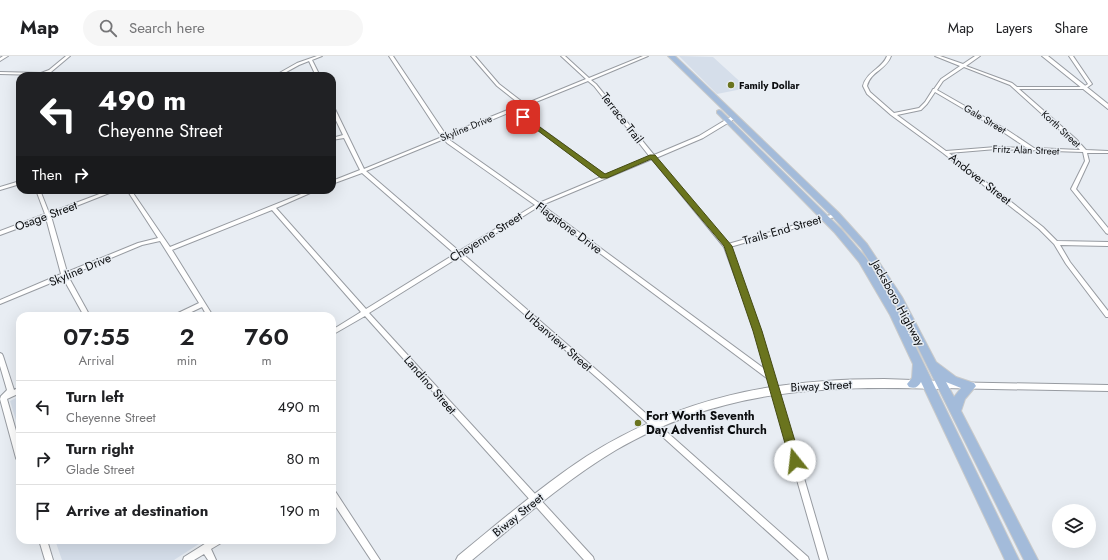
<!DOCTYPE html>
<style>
body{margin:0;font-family:Jost,sans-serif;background:#f6f6f6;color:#202124;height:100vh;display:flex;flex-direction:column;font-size:15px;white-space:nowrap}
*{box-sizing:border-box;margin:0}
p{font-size:13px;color:#757577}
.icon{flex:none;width:22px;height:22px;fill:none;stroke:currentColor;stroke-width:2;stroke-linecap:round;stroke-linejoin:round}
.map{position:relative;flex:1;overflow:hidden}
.details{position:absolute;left:16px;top:256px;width:320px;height:232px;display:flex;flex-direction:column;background:#fff;border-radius:12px;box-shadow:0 4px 16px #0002}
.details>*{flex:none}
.hud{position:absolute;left:16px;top:16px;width:320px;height:122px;border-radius:12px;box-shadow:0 4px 16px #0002;background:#202124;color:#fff;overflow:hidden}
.buttons{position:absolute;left:1052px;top:448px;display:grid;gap:8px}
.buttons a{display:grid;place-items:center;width:44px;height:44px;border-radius:50%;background:#fff;box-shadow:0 4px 16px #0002;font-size:20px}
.pin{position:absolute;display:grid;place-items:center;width:34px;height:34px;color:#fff;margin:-17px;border-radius:8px;box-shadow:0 2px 6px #0006}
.me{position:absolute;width:44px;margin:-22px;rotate:344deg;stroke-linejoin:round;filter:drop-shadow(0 0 3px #0008)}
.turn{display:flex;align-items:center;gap:14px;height:84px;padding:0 16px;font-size:18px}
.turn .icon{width:52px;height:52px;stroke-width:2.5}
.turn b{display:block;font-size:28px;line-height:34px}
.then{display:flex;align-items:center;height:38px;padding:0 16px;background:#0003;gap:8px;font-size:15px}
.eta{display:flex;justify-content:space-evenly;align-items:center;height:68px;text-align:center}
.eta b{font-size:24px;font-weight:600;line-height:28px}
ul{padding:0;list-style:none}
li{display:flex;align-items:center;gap:12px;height:52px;padding:0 16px;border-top:1px solid #e0e0e0}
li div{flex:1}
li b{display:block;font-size:15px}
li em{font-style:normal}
header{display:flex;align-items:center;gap:24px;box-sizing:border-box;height:56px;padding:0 20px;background:#fff;border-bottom:1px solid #e0e0e0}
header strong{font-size:19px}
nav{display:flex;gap:22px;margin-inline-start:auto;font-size:14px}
.search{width:280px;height:36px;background:#f6f6f6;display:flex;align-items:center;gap:10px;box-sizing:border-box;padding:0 14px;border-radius:22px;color:#757577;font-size:15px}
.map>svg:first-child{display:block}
.built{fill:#d5deea}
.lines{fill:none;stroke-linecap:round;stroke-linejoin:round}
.street-casing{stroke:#979ba1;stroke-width:2}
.secondary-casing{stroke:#979ba1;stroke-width:2}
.primary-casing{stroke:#c9caca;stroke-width:2}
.street{fill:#fff;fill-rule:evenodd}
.secondary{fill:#fff;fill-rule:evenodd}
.primary{fill:#a3bbda;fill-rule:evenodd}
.route{fill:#6a741e;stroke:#454b14}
.poi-dot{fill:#6a741e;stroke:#e8edf3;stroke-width:1.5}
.labels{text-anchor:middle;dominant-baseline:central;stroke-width:3;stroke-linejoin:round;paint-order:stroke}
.far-poi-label{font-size:10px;font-weight:bold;fill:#0a0c0e;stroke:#e8edf3;text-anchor:start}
.far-street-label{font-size:10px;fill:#0a0c0e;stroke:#e8edf3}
.street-label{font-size:12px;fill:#0a0c0e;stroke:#e8edf3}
.poi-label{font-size:12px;font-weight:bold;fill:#0a0c0e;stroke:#e8edf3;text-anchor:start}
</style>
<header>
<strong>Map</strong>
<div class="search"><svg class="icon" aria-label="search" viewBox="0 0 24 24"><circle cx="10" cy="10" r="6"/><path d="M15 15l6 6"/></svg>Search here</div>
<nav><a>Map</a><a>Layers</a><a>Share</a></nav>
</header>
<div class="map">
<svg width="1108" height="504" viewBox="0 0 1108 504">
<rect width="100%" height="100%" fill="#e8edf3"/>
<!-- built -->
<path class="built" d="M679,0L713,1L747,32L717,38Z
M20,340V377L10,345Z
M55,484H205L174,504H62Z"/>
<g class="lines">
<!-- street casing -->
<g class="street-casing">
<path id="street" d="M3,0H8L0,5V2Z
M66,0H70L51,16L42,19L0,18V16L41,17L49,14Z
M317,0H322L312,4L320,20H316L309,5L299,9L279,20H274L297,7Z
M389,0H393L446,79L510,53L511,52H513L521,49L497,30L471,0H475L499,28L525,48L586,23L561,0H565L589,22L643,0H648L591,24L596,28L654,99L699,80L732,60H736V62L703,82L656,102L683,135L728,188L834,158H838L839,159L838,160L730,191L761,275L828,504H820L768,323L538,151L463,198L607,323L808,501L809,504H799L603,327L459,201L369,257L593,501L594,504H584L365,260L332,279V274L361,256L272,154L172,194L213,260H207L202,251L183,260H175L176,258L199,247L160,185L142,189L68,220L90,260H84L63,222L0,248V244L61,218L46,162L0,179V175L45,158L36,134H40L49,157L110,134H117L51,160L67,216L138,187L158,182L127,134H131L170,191L311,134H317L276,152L366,253L455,198L362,117L332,128V125L360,114L344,82L332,84V82L343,79L332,56V50L334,51L364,113L442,81ZM588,25L594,30L650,101L605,119L516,54ZM513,55L601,121L539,147L451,85L448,82ZM444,83L447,87L535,149L459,195L366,115ZM652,103L724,191L755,275L766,314L542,149Z
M887,0H891C886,14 871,15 867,30L870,36L894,57L919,52L925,46L932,35L933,33H934L941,23L960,10L935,0H940L963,8L975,0H980L966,10L1012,27L1017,31H1083L1088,28L1069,0H1073L1092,28L1085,33H1019L1076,83L1086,94L1108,95V97H1087L1089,105L1076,133L1108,172V178L1106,177L1071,133L1085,105L1083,96L996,93L949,97L1043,171L1057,185L1108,186V190L1060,189L1070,206L1108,255V261H1106L1066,208L1054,188L1039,173L943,97L891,59L867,38L863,30C867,15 882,13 887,0ZM964,11L1010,29L1072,85L1080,94L1034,92L1007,74L937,34L943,25ZM935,36L1003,76L1027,92L996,91L946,95L897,59L921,54L927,48Z
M20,125V128L0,134V131Z
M0,297L2,298L3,300L14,334L20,331V337L7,343L20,389V405L17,404L16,402L0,343L1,340L7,334L0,310Z
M941,326L1108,329V335L941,332L939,331L938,329L939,327Z
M332,434L335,435L380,504H371L332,445Z
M39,484H47L53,504H45Z
M211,484H222L221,487L211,493L216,504H208L204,498L194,504H183L184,501Z"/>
</g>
<!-- secondary casing -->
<g class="secondary-casing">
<path id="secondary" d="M1042,0H1048L1108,48V53Z
M884,323L941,325L945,326L946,329L945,332L941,333C824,329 720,333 616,394C564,425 518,466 472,504H456L458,500C500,466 541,430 587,400C681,341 774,323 884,323Z"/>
</g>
<!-- primary casing -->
<g class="primary-casing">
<path id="primary" d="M668,0H675L839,157L867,188L902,241L936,306L956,321L974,327L976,330L965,343L961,355L1038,504H1024L895,245L861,192L833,161ZM946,326L961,332L954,341Z
M719,54L721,55L841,173L866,202L900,259L1019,504H1005L921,326C918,331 915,333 909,331L907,328L912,322L913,308L890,259L859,206L835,177L717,57V55Z"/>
</g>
<!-- street -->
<use href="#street" class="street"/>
<!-- secondary -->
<use href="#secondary" class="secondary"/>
<!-- primary -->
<use href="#primary" class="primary"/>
</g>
<!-- route -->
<path class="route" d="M523,59L605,118L650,99H655L732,190L762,275L801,405L799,408L795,410L791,408L790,405L753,275L724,190L651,103L607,122H601L521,62L520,61Z"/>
<!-- markers -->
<g class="poi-dot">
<circle cx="731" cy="29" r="4"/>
<circle cx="638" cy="367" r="4"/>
</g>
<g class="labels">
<!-- far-poi labels -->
<g class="far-poi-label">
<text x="739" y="29">Family Dollar</text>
</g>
<!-- far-street labels -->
<g class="far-street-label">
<text transform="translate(985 63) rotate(31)">Gale Street</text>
<text transform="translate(466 72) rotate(-22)">Skyline Drive</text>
<text transform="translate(1061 73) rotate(43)">Korth Street</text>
<text transform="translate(1026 94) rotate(2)">Fritz Alan Street</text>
</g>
<!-- street labels -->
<g class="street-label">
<text transform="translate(622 62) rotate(52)">Terrace Trail</text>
<text transform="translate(980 123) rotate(38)">Andover Street</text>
<text transform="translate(46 160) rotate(-20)">Osage Street</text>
<text transform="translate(569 172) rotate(36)">Flagstone Drive</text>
<text transform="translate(782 174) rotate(-16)">Trails End Street</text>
<text transform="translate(486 181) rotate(-32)">Cheyenne Street</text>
<text transform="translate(80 214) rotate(-23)">Skyline Drive</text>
<text transform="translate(898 247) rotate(61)">Jacksboro Highway</text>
<text transform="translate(558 285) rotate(41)">Urbanview Street</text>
<text transform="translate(430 329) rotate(49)">Landino Street</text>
<text transform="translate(821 330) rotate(-3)">Biway Street</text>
<text transform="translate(518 459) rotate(-39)">Biway Street</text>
</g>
<!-- poi labels -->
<g class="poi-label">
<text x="646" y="360">Fort Worth Seventh<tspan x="646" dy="14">Day Adventist Church</tspan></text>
</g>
</g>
</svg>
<div class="buttons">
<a><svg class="icon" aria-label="layers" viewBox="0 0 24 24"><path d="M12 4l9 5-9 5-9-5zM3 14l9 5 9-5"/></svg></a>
</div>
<div class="pin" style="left:523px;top:61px;background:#d93025"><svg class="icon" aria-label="arrive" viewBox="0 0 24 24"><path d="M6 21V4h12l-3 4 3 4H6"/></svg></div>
<svg class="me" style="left:795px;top:405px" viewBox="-20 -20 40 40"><circle r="19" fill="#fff"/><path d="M0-13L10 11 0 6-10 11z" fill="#6a741e"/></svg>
<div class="hud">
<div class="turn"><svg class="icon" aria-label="left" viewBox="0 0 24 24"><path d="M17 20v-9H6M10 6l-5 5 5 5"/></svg><div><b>490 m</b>Cheyenne Street</div></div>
<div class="then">Then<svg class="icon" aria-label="right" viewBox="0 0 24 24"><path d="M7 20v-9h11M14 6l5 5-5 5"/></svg></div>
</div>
<section class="details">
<div class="eta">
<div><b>07:55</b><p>Arrival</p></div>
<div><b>2</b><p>min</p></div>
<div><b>760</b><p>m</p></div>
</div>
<ul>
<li><svg class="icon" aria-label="left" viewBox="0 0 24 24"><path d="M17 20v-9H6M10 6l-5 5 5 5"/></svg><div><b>Turn left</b><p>Cheyenne Street</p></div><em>490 m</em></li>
<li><svg class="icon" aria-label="right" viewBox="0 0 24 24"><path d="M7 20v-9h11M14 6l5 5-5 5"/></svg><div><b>Turn right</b><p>Glade Street</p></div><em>80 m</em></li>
<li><svg class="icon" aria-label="arrive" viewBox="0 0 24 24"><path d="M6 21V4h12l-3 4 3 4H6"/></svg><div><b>Arrive at destination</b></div><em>190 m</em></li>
</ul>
</section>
</div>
